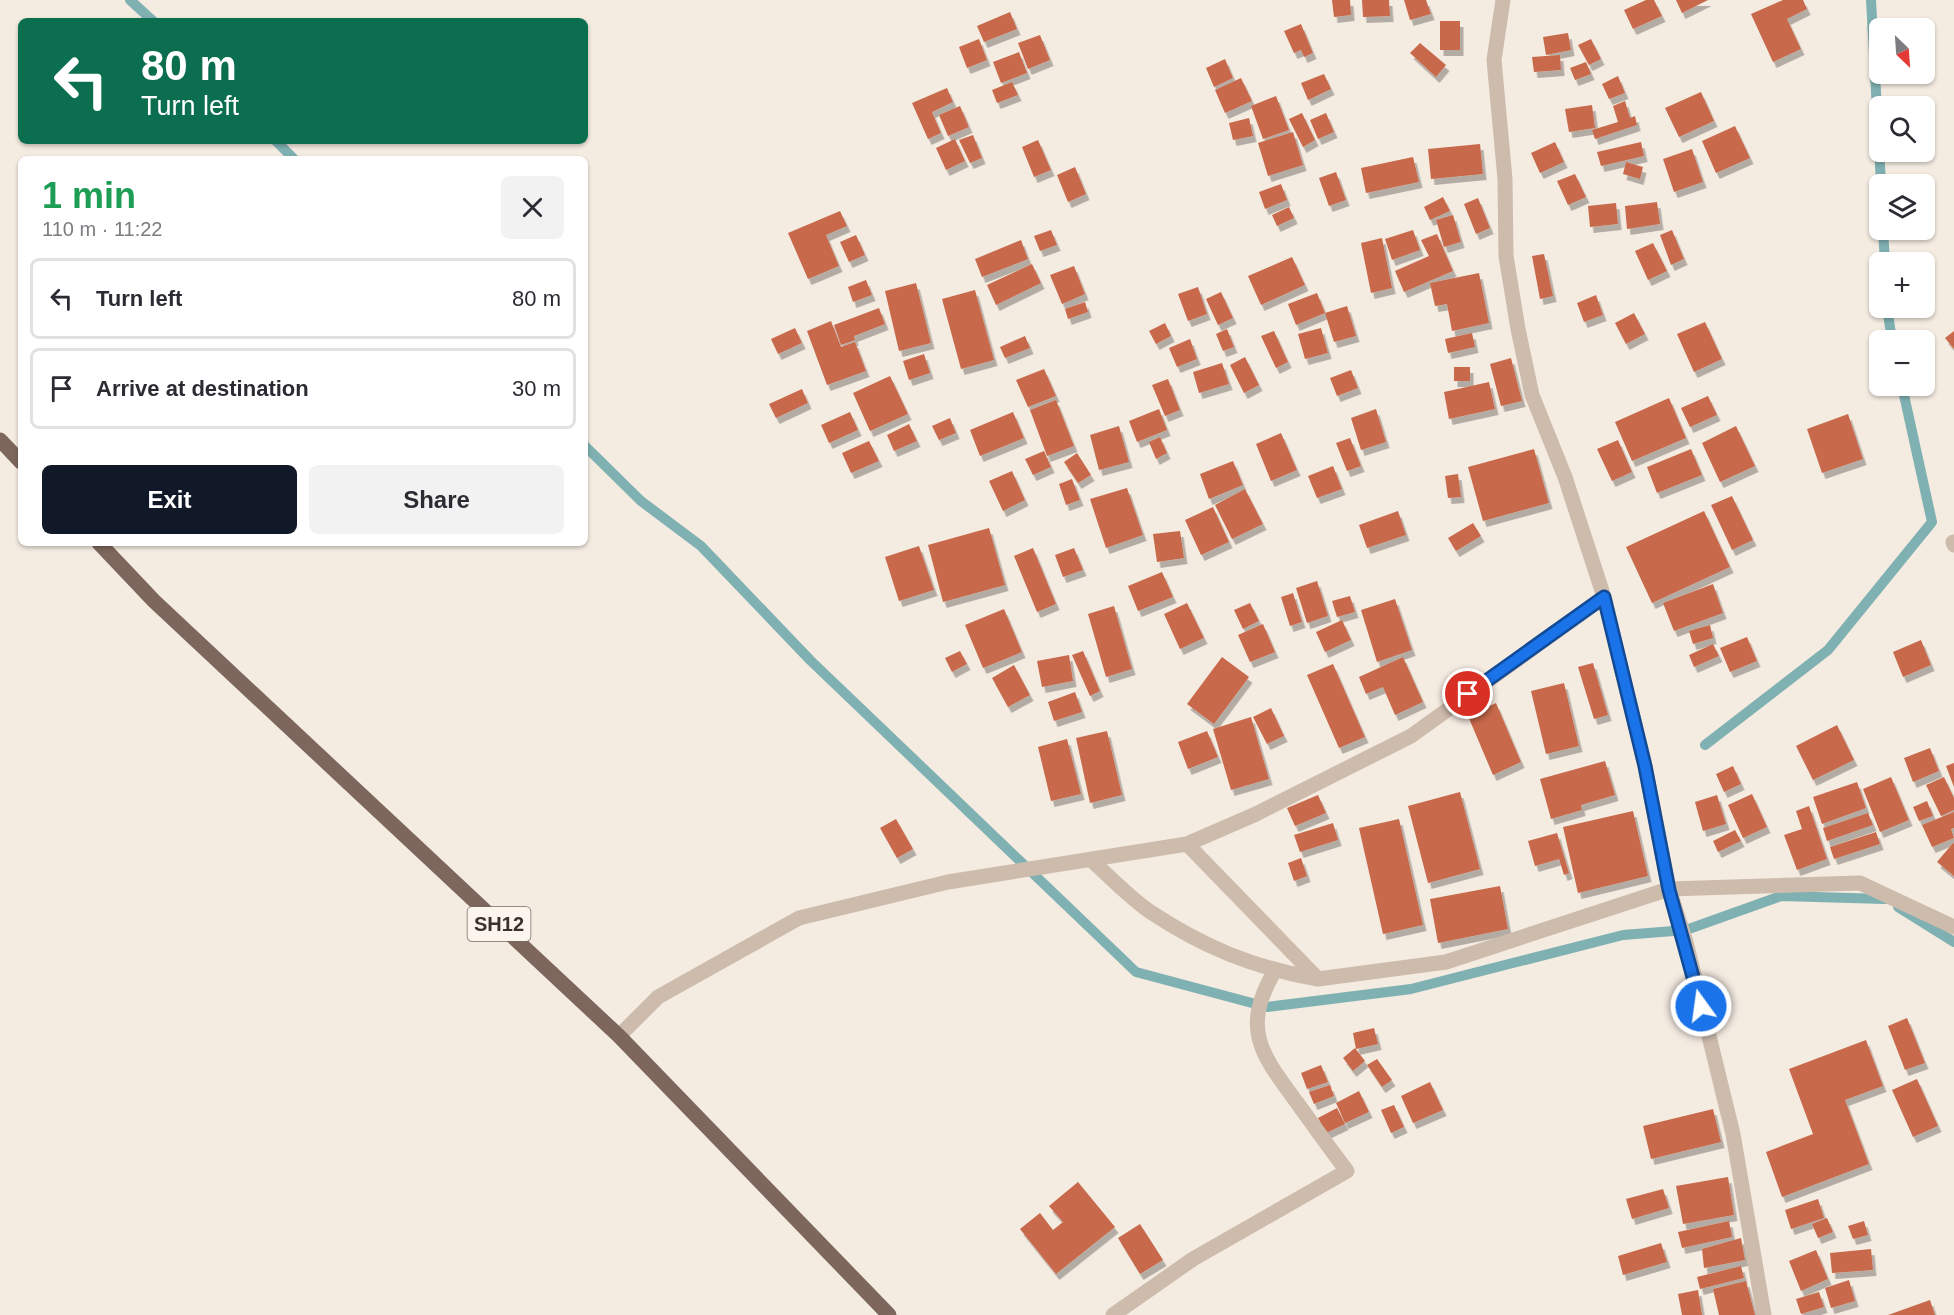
<!DOCTYPE html>
<meta charset="utf-8">
<style>
body{margin:0;font-family:Helvetica,sans-serif;background:#f2f2f3;color:#2b2b33;height:100vh;display:flex;flex-direction:column;font-size:22px;white-space:nowrap}
*{box-sizing:border-box;margin:0}
p{font-size:20px;color:#7c7c81}
.icon{flex:none;width:33px;height:33px;fill:none;stroke:currentColor;stroke-width:2;stroke-linecap:round;stroke-linejoin:round}
.map{position:relative;flex:1;overflow:hidden}
.sheet{position:absolute;left:18px;top:156px;width:570px;height:390px;display:flex;flex-direction:column;background:#fff;border-radius:9px;box-shadow:0 2px 4px #0004}
.sheet>*{flex:none}
.banner{position:absolute;left:18px;top:18px;width:570px;height:126px;border-radius:9px;box-shadow:0 2px 4px #0004;background:#0b6e4f;color:#fff;overflow:hidden}
.needle{width:39px;rotate:155deg}
.controls{position:absolute;left:1869px;top:18px;display:grid;gap:12px}
.controls a{display:grid;place-items:center;width:66px;height:66px;border-radius:9px;background:#fff;box-shadow:0 2px 4px #0004;font-size:30px}
.pin{position:absolute;display:grid;place-items:center;width:51px;height:51px;color:#fff;margin:-26px;border:3px solid #fff;border-radius:50%;box-shadow:0 2px 6px #0007}
.me{position:absolute;width:66px;margin:-33px;rotate:346deg;stroke-linejoin:round;filter:drop-shadow(0 0 4px #0008)}
.turn{display:flex;align-items:center;gap:21px;height:126px;padding:0 24px;font-size:27px}
.turn .icon{width:78px;height:78px;stroke-width:2.5}
.turn b{display:block;font-size:42px;line-height:51px}
.round{display:grid;place-items:center;flex:none;width:63px;height:63px;border-radius:9px;background:#f2f2f3}
.summary{display:flex;align-items:center;justify-content:space-between;height:102px;padding:0 24px}
h1{font-size:36px;font-weight:600;line-height:45px;color:#1e9e55}
.action{display:flex;gap:12px;margin-top:auto;padding:12px 24px}
.action a{flex:1;height:69px;border-radius:9px;background:#111827;color:#fff;font-size:24px;font-weight:600;line-height:69px;text-align:center}
.action a+a{background:#f2f2f3;color:#2b2b33}
ul{padding:0;list-style:none}
li{display:flex;align-items:center;gap:18px;height:81px;margin:0 12px 9px;padding:0 12px;border:3px solid #e1e1e2;border-radius:9px}
li div{flex:1}
li b{display:block;font-size:22px}
li em{font-style:normal}
.map>svg:first-child{display:block}
.lines{fill:none;stroke-linecap:round;stroke-linejoin:round}
.stream{stroke:#7fb0b2;stroke-width:10}
.building{fill:#c8694b;filter:url(#shadow)}
.minor{stroke:#cdbbac;stroke-width:15}
.major{stroke:#7d675c;stroke-width:15}
.route-casing{stroke:#114b97;stroke-width:15}
.route{stroke:#1a73e8;stroke-width:10}
.labels{text-anchor:middle;dominant-baseline:central;stroke-width:4.5;stroke-linejoin:round;paint-order:stroke}
.shield{fill:#fbf5ee;stroke:#756b66;stroke-width:1.5}
.shield-label{font-size:20px;font-weight:bold;fill:#3b302b}
</style>
<div class="map">
<svg width="1954" height="1315" viewBox="0 0 1954 1315">
<defs>
<filter id="shadow"><feDropShadow dx="3.5" dy="6" stdDeviation="0" flood-color="#0004"/></filter>
</defs>
<rect width="100%" height="100%" fill="#f4ebe1"/>
<g class="lines">
<!-- stream -->
<path class="stream" d="M130,0L153,21
M1871,0L1881,184
M276,141L294,159
M1883,230L1885,262
M1887,308L1892,340
M585,446L641,501L701,546L810,660L1136,972L1267,1007L1411,989L1623,935L1686,930L1781,896L1885,899
M1705,745L1828,650L1932,522L1902,386
M1898,907L1954,942"/>
</g>
<!-- building -->
<path class="building" d="M1332,0H1350L1351,15L1334,17Z
M1362,0H1389L1390,16L1363,17Z
M1404,0H1426L1431,14L1410,20Z
M1646,0H1654L1662,16L1633,29L1624,10Z
M1676,0H1708L1682,13Z
M1783,0H1803L1807,9L1787,19L1801,49L1773,62L1751,14Z
M1010,12L1017,29L984,42L977,26Z
M1440,21H1460V50H1440Z
M1301,24L1313,53L1304,57L1301,50L1294,53L1284,31Z
M1568,33L1571,50L1546,55L1543,37Z
M1040,35L1050,60L1028,69L1018,43Z
M979,39L987,60L967,68L959,47Z
M1591,39L1601,59L1589,65L1578,45Z
M1420,43L1446,65L1436,77L1410,53Z
M1019,52L1027,73L1001,83L993,62Z
M1560,55L1561,70L1534,72L1532,57Z
M1225,59L1233,78L1214,87L1206,68Z
M1586,62L1591,74L1575,80L1570,68Z
M1324,74L1331,89L1308,100L1301,83Z
M1618,76L1625,93L1609,99L1602,84Z
M1241,78L1252,101L1225,113L1215,90Z
M1012,82L1018,95L997,103L992,90Z
M947,88L953,102L932,112L941,133L928,139L912,103Z
M1701,92L1714,121L1679,137L1665,108Z
M1276,96L1289,130L1263,139L1251,106Z
M1625,101L1630,118L1635,116L1637,125L1595,139L1592,130L1618,122L1613,106Z
M1592,105L1595,128L1569,132L1565,109Z
M960,106L969,127L948,136L939,115Z
M1302,113L1315,140L1303,147L1289,119Z
M1326,113L1334,132L1318,139L1310,120Z
M1249,118L1253,136L1233,140L1229,123Z
M1735,126L1750,158L1716,173L1702,141Z
M1293,132L1303,165L1268,176L1258,143Z
M973,135L982,158L970,163L959,140Z
M955,139L965,161L946,170L936,148Z
M1038,140L1051,170L1034,177L1022,147Z
M1555,142L1564,162L1540,173L1531,153Z
M1641,142L1644,156L1601,166L1597,152Z
M1480,144L1483,174L1431,179L1428,149Z
M1692,149L1703,182L1674,192L1663,159Z
M1413,157L1419,182L1366,193L1361,168Z
M1626,162L1643,167L1640,179L1623,174Z
M1075,167L1086,194L1068,202L1057,175Z
M1336,172L1346,200L1329,206L1319,178Z
M1575,174L1586,197L1568,205L1557,181Z
M1281,184L1287,200L1265,209L1259,192Z
M1443,197L1450,211L1430,220L1424,207Z
M1478,198L1490,228L1476,234L1464,204Z
M1657,202L1660,224L1627,229L1625,206Z
M1616,203L1618,224L1590,227L1588,206Z
M1289,207L1294,218L1277,226L1272,215Z
M840,211L847,226L826,235L839,266L808,279L788,233Z
M1453,215L1461,242L1444,247L1436,220Z
M1051,230L1057,245L1040,251L1034,236Z
M1413,230L1420,250L1392,260L1385,239Z
M1672,230L1684,259L1671,265L1660,235Z
M1437,234L1453,271L1404,292L1395,271L1429,256L1421,240Z
M856,235L865,255L849,262L840,242Z
M1382,238L1392,288L1371,293L1361,243Z
M1021,240L1028,259L982,277L975,259Z
M1653,243L1667,271L1648,280L1635,251Z
M1544,254L1553,296L1540,299L1532,256Z
M1292,257L1305,285L1261,305L1248,276Z
M1032,264L1041,283L996,305L987,285Z
M1074,266L1085,294L1062,304L1050,275Z
M1479,273L1489,323L1452,331L1447,304L1435,306L1430,283Z
M866,280L872,295L853,302L848,287Z
M916,283L931,343L899,351L885,291Z
M1198,287L1207,314L1188,321L1178,294Z
M975,290L994,360L961,369L942,299Z
M1221,292L1233,318L1218,325L1206,299Z
M1317,293L1325,313L1296,325L1288,304Z
M1596,295L1603,315L1584,322L1577,303Z
M1085,302L1088,312L1068,319L1065,309Z
M1347,306L1356,336L1334,342L1325,313Z
M879,308L885,324L854,336L855,340L841,345L834,325Z
M1634,313L1645,334L1626,344L1615,323Z
M831,321L841,347L855,342L866,371L827,385L807,331Z
M1705,322L1722,359L1694,372L1677,334Z
M1165,323L1171,336L1156,344L1149,331Z
M795,328L802,343L778,354L771,339Z
M1321,328L1328,353L1305,359L1298,334Z
M1227,329L1234,347L1223,351L1216,334Z
M1274,331L1288,362L1276,368L1261,336Z
M1954,331V349L1945,338Z
M1472,333L1475,347L1448,353L1445,339Z
M1025,336L1030,348L1005,358L1000,347Z
M1190,339L1197,359L1177,367L1169,348Z
M924,354L930,373L909,380L903,361Z
M1245,357L1259,385L1244,393L1230,365Z
M1511,358L1522,401L1501,406L1490,364Z
M1222,363L1229,384L1199,393L1193,372Z
M1454,367H1470V381H1454Z
M1044,369L1056,396L1028,407L1016,380Z
M1351,370L1358,388L1337,396L1330,378Z
M890,376L908,414L870,431L853,393Z
M1168,379L1180,410L1165,416L1152,385Z
M1489,382L1495,409L1449,419L1444,392Z
M802,389L808,403L776,418L769,404Z
M1708,396L1717,415L1690,427L1681,408Z
M1669,398L1686,438L1632,461L1615,422Z
M1056,400L1074,446L1047,456L1030,410Z
M1159,409L1167,430L1137,442L1129,421Z
M1376,409L1386,442L1361,450L1351,418Z
M850,412L858,430L829,443L821,425Z
M1013,412L1024,438L980,456L970,430Z
M1848,414L1863,459L1822,473L1807,429Z
M950,418L956,433L939,440L932,426Z
M909,424L917,441L894,451L887,435Z
M1119,426L1129,462L1099,470L1090,435Z
M1736,426L1755,466L1720,482L1702,443Z
M1281,433L1297,470L1271,481L1256,444Z
M1160,437L1167,453L1156,459L1149,442Z
M1350,438L1361,466L1347,471L1336,443Z
M1618,440L1632,472L1612,481L1597,449Z
M869,441L879,461L851,473L842,453Z
M1534,449L1549,503L1483,521L1468,467Z
M1691,449L1702,475L1657,493L1647,467Z
M1044,451L1051,467L1033,475L1025,459Z
M1077,453L1091,475L1078,483L1064,462Z
M1233,461L1243,485L1209,499L1200,474Z
M1333,466L1342,489L1317,498L1308,476Z
M1012,471L1025,500L1003,511L989,481Z
M1458,474L1461,497L1448,498L1445,476Z
M1072,479L1080,500L1066,505L1059,484Z
M1127,488L1143,535L1106,548L1090,499Z
M1245,489L1263,524L1232,539L1215,505Z
M1732,496L1753,540L1732,550L1711,505Z
M1213,507L1229,542L1201,555L1185,520Z
M1398,511L1406,535L1367,548L1359,525Z
M1704,511L1730,567L1652,603L1626,547Z
M1473,523L1481,536L1456,551L1448,538Z
M989,528L1005,585L943,602L928,545Z
M1180,531L1184,558L1157,562L1153,534Z
M919,546L934,590L899,601L885,557Z
M1033,548L1056,604L1037,612L1014,556Z
M1074,548L1083,570L1063,577L1055,555Z
M1162,572L1173,597L1138,611L1128,586Z
M1317,581L1328,616L1307,623L1296,588Z
M1713,584L1723,613L1674,631L1663,603Z
M1293,593L1302,622L1290,626L1281,597Z
M1350,596L1355,612L1337,617L1332,601Z
M1395,599L1412,650L1377,662L1361,610Z
M1187,603L1204,638L1180,649L1164,614Z
M1250,603L1259,621L1243,629L1234,610Z
M1114,606L1132,669L1106,677L1088,614Z
M1004,609L1022,652L983,668L965,625Z
M1342,620L1351,640L1325,652L1316,632Z
M1263,624L1275,652L1250,662L1238,635Z
M1710,625L1713,638L1693,644L1689,631Z
M1747,637L1757,661L1730,672L1720,648Z
M1921,640L1931,665L1903,677L1893,652Z
M1713,644L1719,656L1694,667L1689,655Z
M960,651L967,664L952,672L945,658Z
M1083,651L1100,691L1090,696L1072,655Z
M1069,655L1073,681L1042,687L1037,661Z
M1222,657L1249,677L1214,724L1187,704Z
M1403,657L1423,702L1395,715L1383,687L1366,694L1359,677Z
M1593,663L1608,715L1594,719L1578,667Z
M1333,664L1365,737L1339,748L1307,675Z
M1014,665L1030,695L1008,707L992,678Z
M1564,683L1579,746L1546,754L1531,691Z
M1075,692L1082,712L1054,721L1048,702Z
M1496,703L1521,762L1493,775L1468,716Z
M1271,708L1284,736L1267,744L1253,717Z
M1251,717L1269,779L1231,790L1213,729Z
M1837,725L1854,760L1813,780L1796,746Z
M1107,731L1122,795L1090,803L1076,738Z
M1207,731L1218,757L1188,769L1178,742Z
M1067,739L1081,794L1051,801L1038,747Z
M1930,748L1939,771L1913,782L1904,758Z
M1605,761L1615,795L1581,805L1582,810L1551,819L1540,779Z
M1954,763V787L1946,766Z
M1733,766L1741,784L1724,792L1716,774Z
M1891,777L1909,820L1880,832L1863,789Z
M1944,777L1954,798V810L1941,816L1926,785Z
M1857,782L1866,808L1822,824L1813,797Z
M1460,792L1480,869L1428,883L1408,806Z
M1752,794L1767,827L1743,838L1728,805Z
M1318,795L1326,813L1295,826L1287,808Z
M1717,795L1726,824L1703,831L1695,802Z
M1927,801L1933,816L1919,821L1913,807Z
M1809,806L1827,859L1797,870L1784,835L1802,829L1796,811Z
M1633,811L1648,876L1578,893L1563,827Z
M1954,812V828L1951,829L1954,838L1932,847L1922,825Z
M1868,813L1873,825L1827,841L1823,828Z
M896,819L913,849L897,858L880,828Z
M1399,819L1423,925L1383,934L1359,828Z
M1333,823L1338,840L1300,852L1294,835Z
M1735,830L1741,841L1718,852L1713,841Z
M1876,832L1880,844L1834,859L1830,847Z
M1557,833L1569,873L1564,875L1559,859L1535,866L1528,841Z
M1953,843L1954,844V876L1937,862Z
M1301,858L1307,876L1294,881L1288,863Z
M1500,886L1508,929L1438,943L1430,899Z
M1907,1018L1925,1063L1905,1070L1888,1026Z
M1374,1028L1378,1044L1356,1049L1353,1033Z
M1866,1040L1883,1086L1845,1100L1869,1164L1782,1197L1766,1152L1813,1134L1789,1069Z
M1355,1048L1365,1061L1353,1071L1343,1058Z
M1377,1059L1392,1080L1382,1087L1367,1065Z
M1321,1065L1328,1082L1307,1089L1301,1073Z
M1917,1079L1938,1126L1913,1137L1892,1090Z
M1430,1082L1443,1110L1413,1123L1401,1096Z
M1330,1085L1334,1096L1314,1104L1309,1092Z
M1359,1091L1369,1112L1345,1123L1336,1103Z
M1394,1105L1404,1127L1391,1133L1381,1110Z
M1337,1108L1345,1124L1326,1133L1318,1118Z
M1713,1109L1721,1142L1651,1159L1643,1126Z
M1728,1177L1734,1215L1683,1224L1676,1186Z
M1078,1182L1115,1227L1056,1274L1020,1229L1040,1213L1053,1230L1063,1222L1049,1206Z
M1663,1189L1669,1208L1632,1219L1626,1199Z
M1818,1199L1824,1218L1791,1229L1785,1210Z
M1827,1218L1833,1232L1818,1238L1812,1224Z
M1729,1221L1732,1237L1682,1248L1678,1232Z
M1864,1221L1868,1235L1853,1239L1848,1226Z
M1140,1224L1163,1260L1140,1274L1118,1238Z
M1741,1238L1745,1260L1704,1268L1702,1249Z
M1661,1243L1667,1262L1623,1275L1618,1256Z
M1871,1249L1873,1270L1832,1273L1830,1253Z
M1816,1250L1828,1279L1801,1291L1789,1261Z
M1741,1266L1744,1278L1700,1289L1697,1277Z
M1849,1280L1855,1301L1831,1308L1825,1288Z
M1746,1281L1755,1315H1719L1713,1289Z
M1698,1290L1702,1315H1682L1678,1294Z
M1819,1292L1824,1307L1801,1314L1796,1299Z
M1930,1300L1935,1315H1888Z"/>
<g class="lines">
<!-- minor -->
<path class="minor" d="M1503,0L1494,60L1505,179L1506,256L1518,329L1532,395L1565,477L1604,597L1645,766L1669,889L1686,942L1733,1134L1764,1315
M1953,542L1954,545
M1187,844L1318,979L1446,962L1669,889L1860,883L1954,927
M1090,859C1109,876 1128,896 1149,911C1203,947 1254,968 1318,979
M619,1036L658,997L799,918L948,882L1187,844L1256,814L1411,736L1604,597
M1113,1315L1193,1259L1347,1171C1330,1149 1314,1126 1298,1104C1263,1056 1240,1031 1274,972"/>
<!-- major -->
<path class="major" d="M0,440L21,462
M99,543L154,601L619,1036L889,1315"/>
</g>
<g class="lines">
<!-- route casing -->
<g class="route-casing">
<path id="route" d="M1468,694L1604,597L1645,766L1669,890L1701,1006"/>
</g>
<!-- route -->
<use href="#route" class="route"/>
</g>
<g class="labels">
<!-- shield labels -->
<rect class="shield" x="467.5" y="907" width="63" height="34" rx="4.5"/>
<g class="shield-label">
<text x="499" y="924">SH12</text>
</g>
</g>
</svg>
<div class="controls">
<a><svg class="needle" viewBox="-14 -14 28 28"><path d="M0-13l5 13h-10z" fill="#e53935"/><path d="M0 13l5-13h-10z" fill="#7c7c81"/></svg></a>
<a><svg class="icon" aria-label="search" viewBox="0 0 24 24"><circle cx="10" cy="10" r="6"/><path d="M15 15l6 6"/></svg></a>
<a><svg class="icon" aria-label="layers" viewBox="0 0 24 24"><path d="M12 4l9 5-9 5-9-5zM3 14l9 5 9-5"/></svg></a>
<a>+</a>
<a>−</a>
</div>
<div class="pin" style="left:1468px;top:694px;background:#d93025"><svg class="icon" aria-label="arrive" viewBox="0 0 24 24"><path d="M6 21V4h12l-3 4 3 4H6"/></svg></div>
<svg class="me" style="left:1701px;top:1006px" viewBox="-20 -20 40 40"><circle r="17" fill="#1a73e8" stroke="#fff" stroke-width="3"/><path d="M0-11L8 9 0 5-8 9z" fill="#fff"/></svg>
<div class="banner">
<div class="turn"><svg class="icon" aria-label="left" viewBox="0 0 24 24"><path d="M17 20v-9H6M10 6l-5 5 5 5"/></svg><div><b>80 m</b>Turn left</div></div>
</div>
<section class="sheet">
<div class="summary"><div><h1>1 min</h1><p>110 m · 11:22</p></div><a class="round"><svg class="icon" aria-label="close" viewBox="0 0 24 24"><path d="M6 6l12 12M18 6L6 18"/></svg></a></div>
<ul>
<li><svg class="icon" aria-label="left" viewBox="0 0 24 24"><path d="M17 20v-9H6M10 6l-5 5 5 5"/></svg><div><b>Turn left</b></div><em>80 m</em></li>
<li><svg class="icon" aria-label="arrive" viewBox="0 0 24 24"><path d="M6 21V4h12l-3 4 3 4H6"/></svg><div><b>Arrive at destination</b></div><em>30 m</em></li>
</ul>
<div class="action"><a>Exit</a><a>Share</a></div>
</section>
</div>
